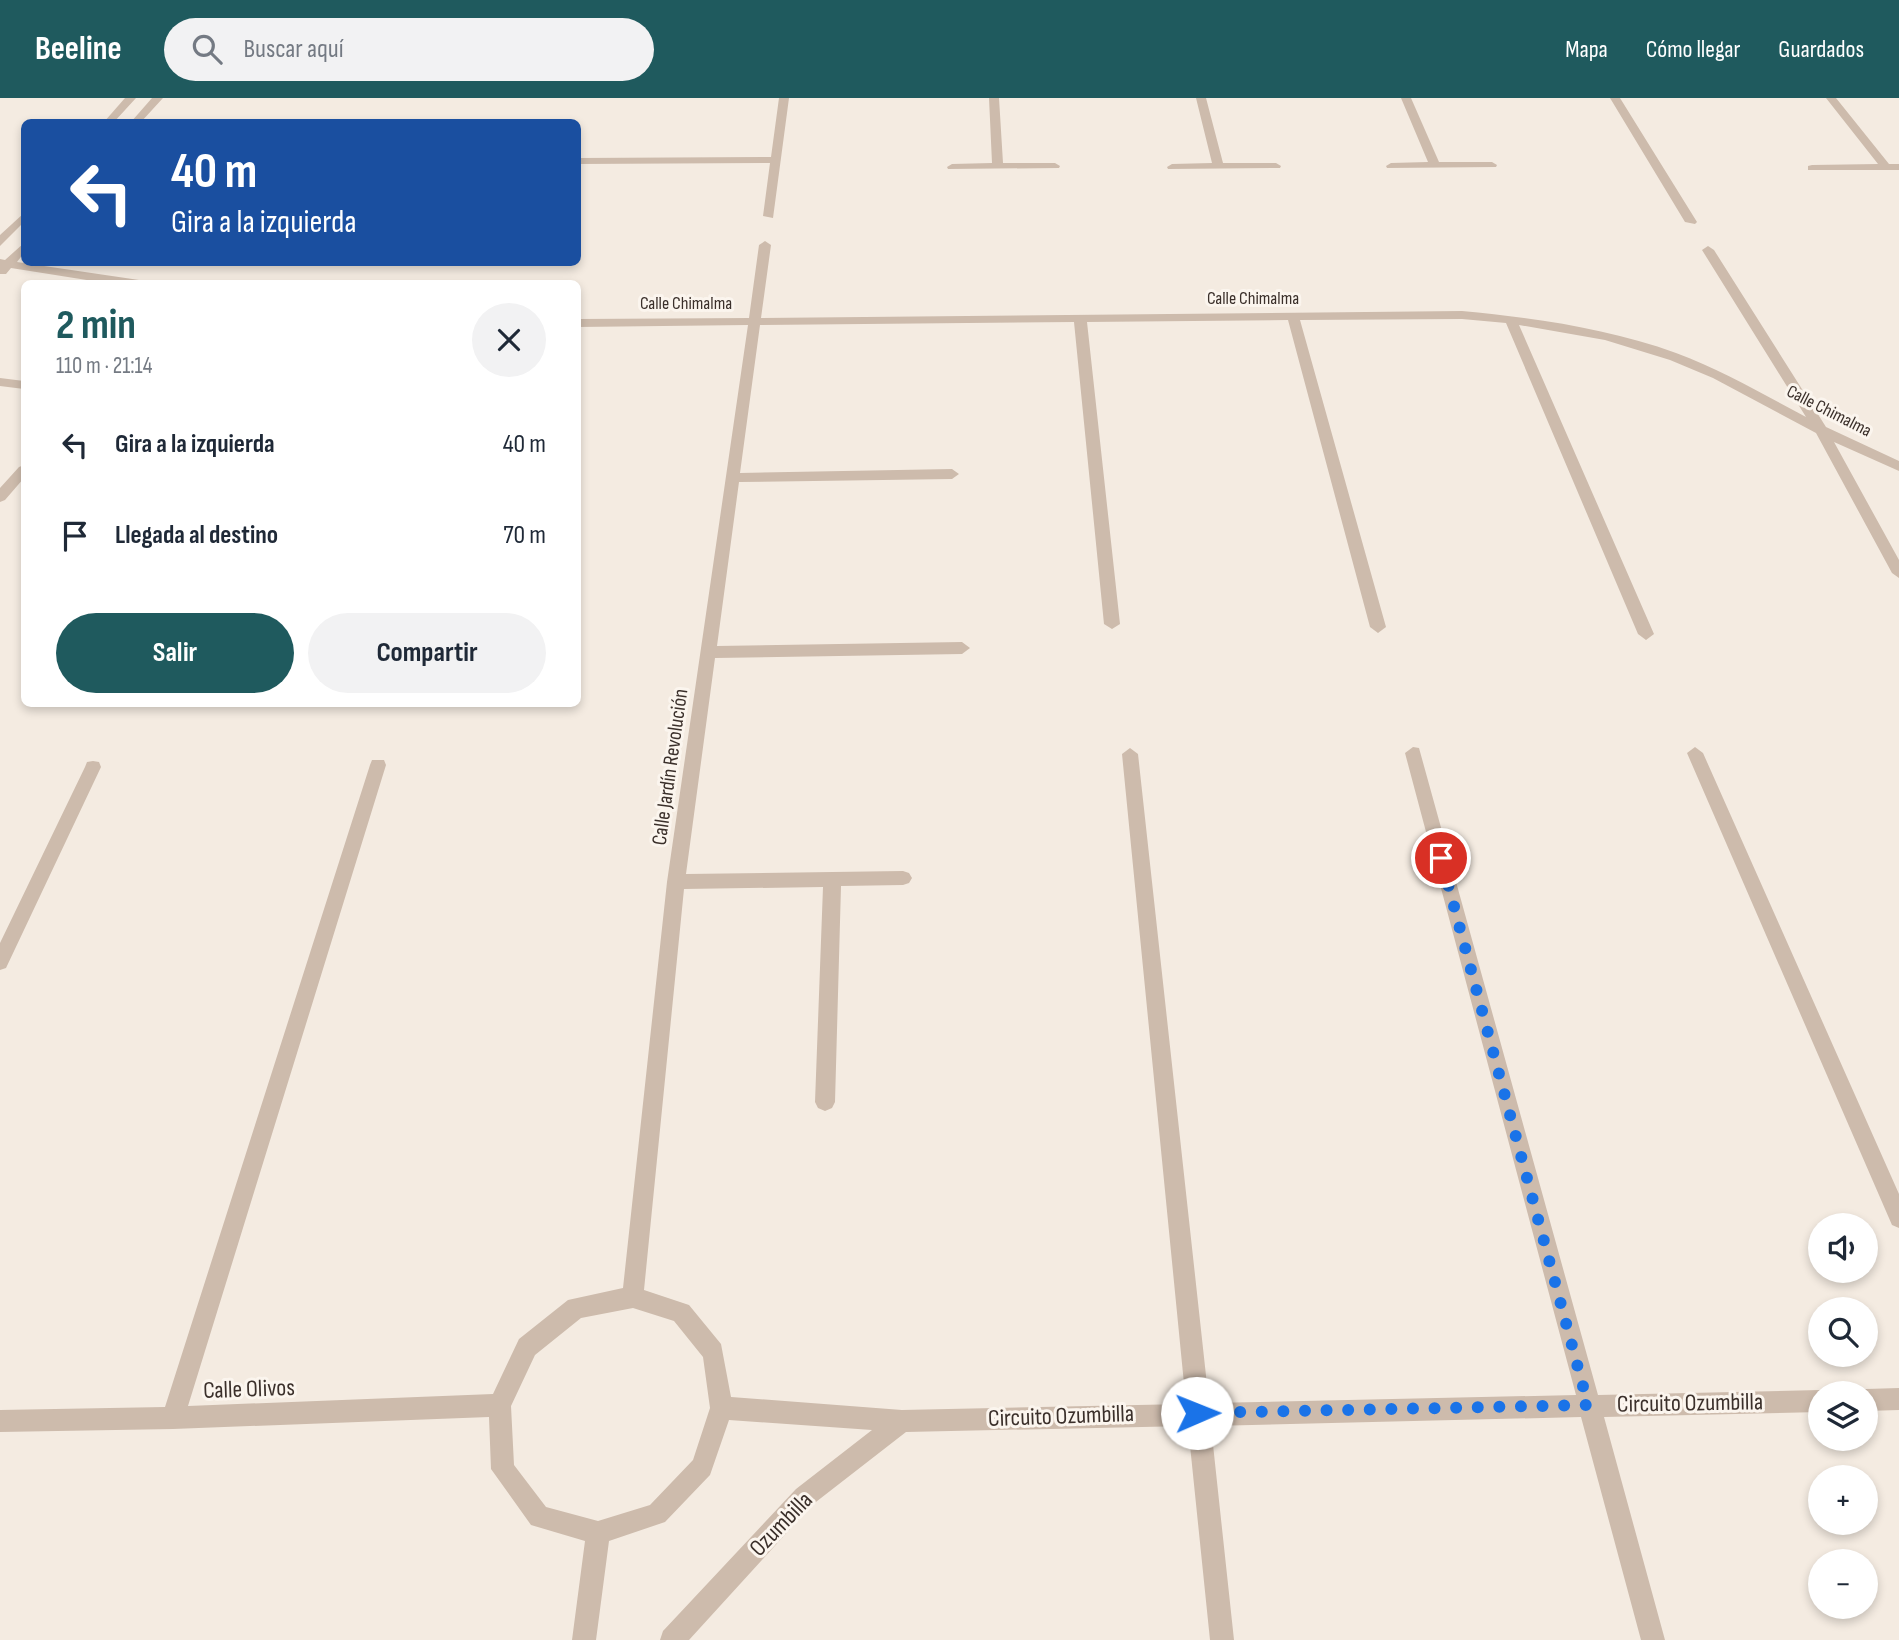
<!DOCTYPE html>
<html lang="es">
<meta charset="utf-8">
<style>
body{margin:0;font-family:"Sofia Sans Condensed",sans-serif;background:#f2f2f3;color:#1f2937;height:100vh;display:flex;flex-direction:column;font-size:26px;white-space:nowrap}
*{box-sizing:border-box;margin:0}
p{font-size:23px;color:#747a83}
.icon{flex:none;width:38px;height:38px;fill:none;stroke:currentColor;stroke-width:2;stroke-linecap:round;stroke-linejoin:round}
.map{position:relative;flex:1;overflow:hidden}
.panel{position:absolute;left:21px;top:182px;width:560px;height:427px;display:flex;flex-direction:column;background:#fff;border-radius:10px;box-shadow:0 4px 10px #0003}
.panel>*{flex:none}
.hud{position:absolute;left:21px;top:21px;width:560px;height:147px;border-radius:10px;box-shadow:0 4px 10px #0003;background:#1a4fa0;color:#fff;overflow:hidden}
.tools{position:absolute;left:1808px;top:1115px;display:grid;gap:14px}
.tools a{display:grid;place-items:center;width:70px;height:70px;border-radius:50%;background:#fff;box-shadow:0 4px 10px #0003;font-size:35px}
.pin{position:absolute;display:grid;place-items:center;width:60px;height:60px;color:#fff;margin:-30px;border:4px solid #fff;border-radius:50%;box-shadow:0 2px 7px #0007}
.me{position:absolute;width:77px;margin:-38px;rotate:89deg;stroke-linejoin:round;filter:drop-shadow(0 0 5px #0008)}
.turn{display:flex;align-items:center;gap:24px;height:147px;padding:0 35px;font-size:32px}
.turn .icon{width:91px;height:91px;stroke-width:2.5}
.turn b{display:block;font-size:49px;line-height:60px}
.round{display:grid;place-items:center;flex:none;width:74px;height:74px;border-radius:37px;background:#f2f2f3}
.head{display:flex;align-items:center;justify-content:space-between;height:119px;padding:0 35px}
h1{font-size:42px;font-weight:700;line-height:52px;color:#1f5a5e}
.action{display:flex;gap:14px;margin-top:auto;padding:14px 35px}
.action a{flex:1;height:80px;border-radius:42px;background:#1f5a5e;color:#fff;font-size:28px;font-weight:700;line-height:80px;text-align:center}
.action a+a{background:#f2f2f3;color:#1f2937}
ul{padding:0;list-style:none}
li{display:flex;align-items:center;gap:21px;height:91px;padding:0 35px}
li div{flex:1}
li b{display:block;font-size:26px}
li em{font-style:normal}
header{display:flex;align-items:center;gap:42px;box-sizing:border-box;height:98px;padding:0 35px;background:#1f5a5e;color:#fff}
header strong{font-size:33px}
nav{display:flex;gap:38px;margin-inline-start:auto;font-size:24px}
.search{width:490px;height:63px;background:#f2f2f3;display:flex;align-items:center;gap:18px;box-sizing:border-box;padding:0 24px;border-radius:38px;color:#747a83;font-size:26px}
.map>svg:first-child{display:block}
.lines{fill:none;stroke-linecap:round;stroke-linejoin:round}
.minor{fill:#cdbbac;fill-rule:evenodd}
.route{stroke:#1a73e8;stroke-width:12;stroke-dasharray:0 21.6}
.labels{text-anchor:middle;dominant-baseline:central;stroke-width:6;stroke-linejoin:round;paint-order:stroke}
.far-street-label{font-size:18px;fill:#3b302b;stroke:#fbf5ee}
.street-label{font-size:21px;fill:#3b302b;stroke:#fbf5ee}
.near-street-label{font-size:24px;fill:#3b302b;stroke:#fbf5ee}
</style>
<header>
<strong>Beeline</strong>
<div class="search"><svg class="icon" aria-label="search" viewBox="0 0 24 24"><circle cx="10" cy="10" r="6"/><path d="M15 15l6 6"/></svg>Buscar aquí</div>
<nav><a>Mapa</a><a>Cómo llegar</a><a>Guardados</a></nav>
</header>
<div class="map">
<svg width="1899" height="1542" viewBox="0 0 1899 1542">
<rect width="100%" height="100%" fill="#f4ebe1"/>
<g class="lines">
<!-- minor -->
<path class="minor" d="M125,0H136L114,24H104Z
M152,0H163L141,24H131Z
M779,0H789L773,120L763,118L770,65L578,66V60L771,59Z
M989,0H999L1003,65H1055L1060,68L1059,70L948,71L947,69L952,66L992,65Z
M1196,0H1206L1223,65H1276L1281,68L1280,70L1168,71L1167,69L1172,66L1212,65Z
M1401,0H1411L1439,64H1492L1497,67L1496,69L1387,70L1386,68L1391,65L1428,64Z
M1610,0H1620L1697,124L1695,126L1685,124Z
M1826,0H1836L1889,66H1899V72H1808V68L1812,67L1878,66Z
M24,115V124L0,148V137Z
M765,143L771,147L761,220L1462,213C1534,220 1607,230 1676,255C1722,272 1764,297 1806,319L1702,152L1708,148L1714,152L1826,329L1899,363V373L1834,344L1899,462V480L1892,475L1816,335L1713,280L1670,262L1605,242L1519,227L1654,536L1646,542L1638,536L1506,225L1462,221L1300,222L1386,529L1378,535L1370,529L1288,222L1087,224L1120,526L1112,531L1104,526L1074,224L760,227L740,375L952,371L959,376L952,381L739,384L717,548L962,544L970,550L962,556L715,560L686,776L903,773L909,775L912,780L909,785L903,787L841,788L835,1004L832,1010L825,1013L818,1010L815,1004L823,789L684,791L644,1192L689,1207L721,1246L731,1299L902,1312L1186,1306L1122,656L1130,650L1138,656L1209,1305L1576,1297L1405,655L1413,649L1419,650L1598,1297L1820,1292L1828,1295H1820V1314L1604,1319L1665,1542H1641L1581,1319L1211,1328L1234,1542H1210L1188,1328L906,1334L812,1407L689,1542H660L663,1533L796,1391L872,1332L729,1322L710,1377L665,1424L609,1443L596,1542H572L585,1443L531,1427L491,1371L489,1319L173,1331L0,1334V1312L165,1309L370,667L372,662H384L386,667L188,1308L493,1296L519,1241L568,1202L623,1190L667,784L748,227L578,229V221L749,220L759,147ZM633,1210L674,1223L703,1259L710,1310L693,1362L650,1407L598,1423L546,1409L514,1367L511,1308L535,1257L581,1220Z
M24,145V155L17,164L139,182L145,186H112L11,170L6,176H0V161L5,162Z
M0,280L24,283V291L0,288Z
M24,367V380L5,402L0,404V390L19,369Z
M1695,649L1703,655L1899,1096V1130L1892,1127L1687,655Z
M93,663L99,664L101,669L6,870L0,872V845L85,669L87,664Z
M1899,1290V1312L1866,1313V1295H1858L1866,1291Z"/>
</g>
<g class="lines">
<!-- route -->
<path class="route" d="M1197,1315L1588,1307L1441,760"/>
</g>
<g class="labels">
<!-- far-street labels -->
<g class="far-street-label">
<text x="1253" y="200">Calle Chimalma</text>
<text x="686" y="205">Calle Chimalma</text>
<text transform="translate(1829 313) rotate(27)">Calle Chimalma</text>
</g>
<!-- street labels -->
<g class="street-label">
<text transform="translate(670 669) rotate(-82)">Calle Jardín Revolución</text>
</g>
<!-- near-street labels -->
<g class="near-street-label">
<text transform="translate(249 1291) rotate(-2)">Calle Olivos</text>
<text transform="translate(1690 1305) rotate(-1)">Circuito Ozumbilla</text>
<text transform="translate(1061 1318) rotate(-2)">Circuito Ozumbilla</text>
<text transform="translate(781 1426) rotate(-46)">Ozumbilla</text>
</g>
</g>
</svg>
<div class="tools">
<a><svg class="icon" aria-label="sound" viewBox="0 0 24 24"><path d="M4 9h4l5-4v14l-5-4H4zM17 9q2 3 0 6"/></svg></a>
<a><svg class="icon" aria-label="search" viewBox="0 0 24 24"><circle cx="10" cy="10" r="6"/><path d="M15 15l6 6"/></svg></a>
<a><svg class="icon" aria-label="layers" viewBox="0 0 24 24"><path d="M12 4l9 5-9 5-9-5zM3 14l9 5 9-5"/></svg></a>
<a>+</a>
<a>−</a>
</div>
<div class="pin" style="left:1441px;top:760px;background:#d93025"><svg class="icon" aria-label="arrive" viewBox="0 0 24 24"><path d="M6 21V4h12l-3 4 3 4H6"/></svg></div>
<svg class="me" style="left:1197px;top:1315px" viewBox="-20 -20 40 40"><circle r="19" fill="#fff"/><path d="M0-13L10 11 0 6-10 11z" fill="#1a73e8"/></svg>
<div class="hud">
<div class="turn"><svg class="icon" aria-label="left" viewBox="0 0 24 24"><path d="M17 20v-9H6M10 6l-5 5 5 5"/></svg><div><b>40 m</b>Gira a la izquierda</div></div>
</div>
<section class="panel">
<div class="head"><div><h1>2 min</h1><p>110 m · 21:14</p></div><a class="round"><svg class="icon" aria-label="close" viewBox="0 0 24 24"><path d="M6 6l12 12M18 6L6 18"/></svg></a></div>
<ul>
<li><svg class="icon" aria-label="left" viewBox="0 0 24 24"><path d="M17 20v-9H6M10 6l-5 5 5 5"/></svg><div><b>Gira a la izquierda</b></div><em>40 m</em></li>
<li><svg class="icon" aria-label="arrive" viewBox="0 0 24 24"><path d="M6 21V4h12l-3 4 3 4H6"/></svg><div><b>Llegada al destino</b></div><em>70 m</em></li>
</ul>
<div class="action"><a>Salir</a><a>Compartir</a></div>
</section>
</div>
